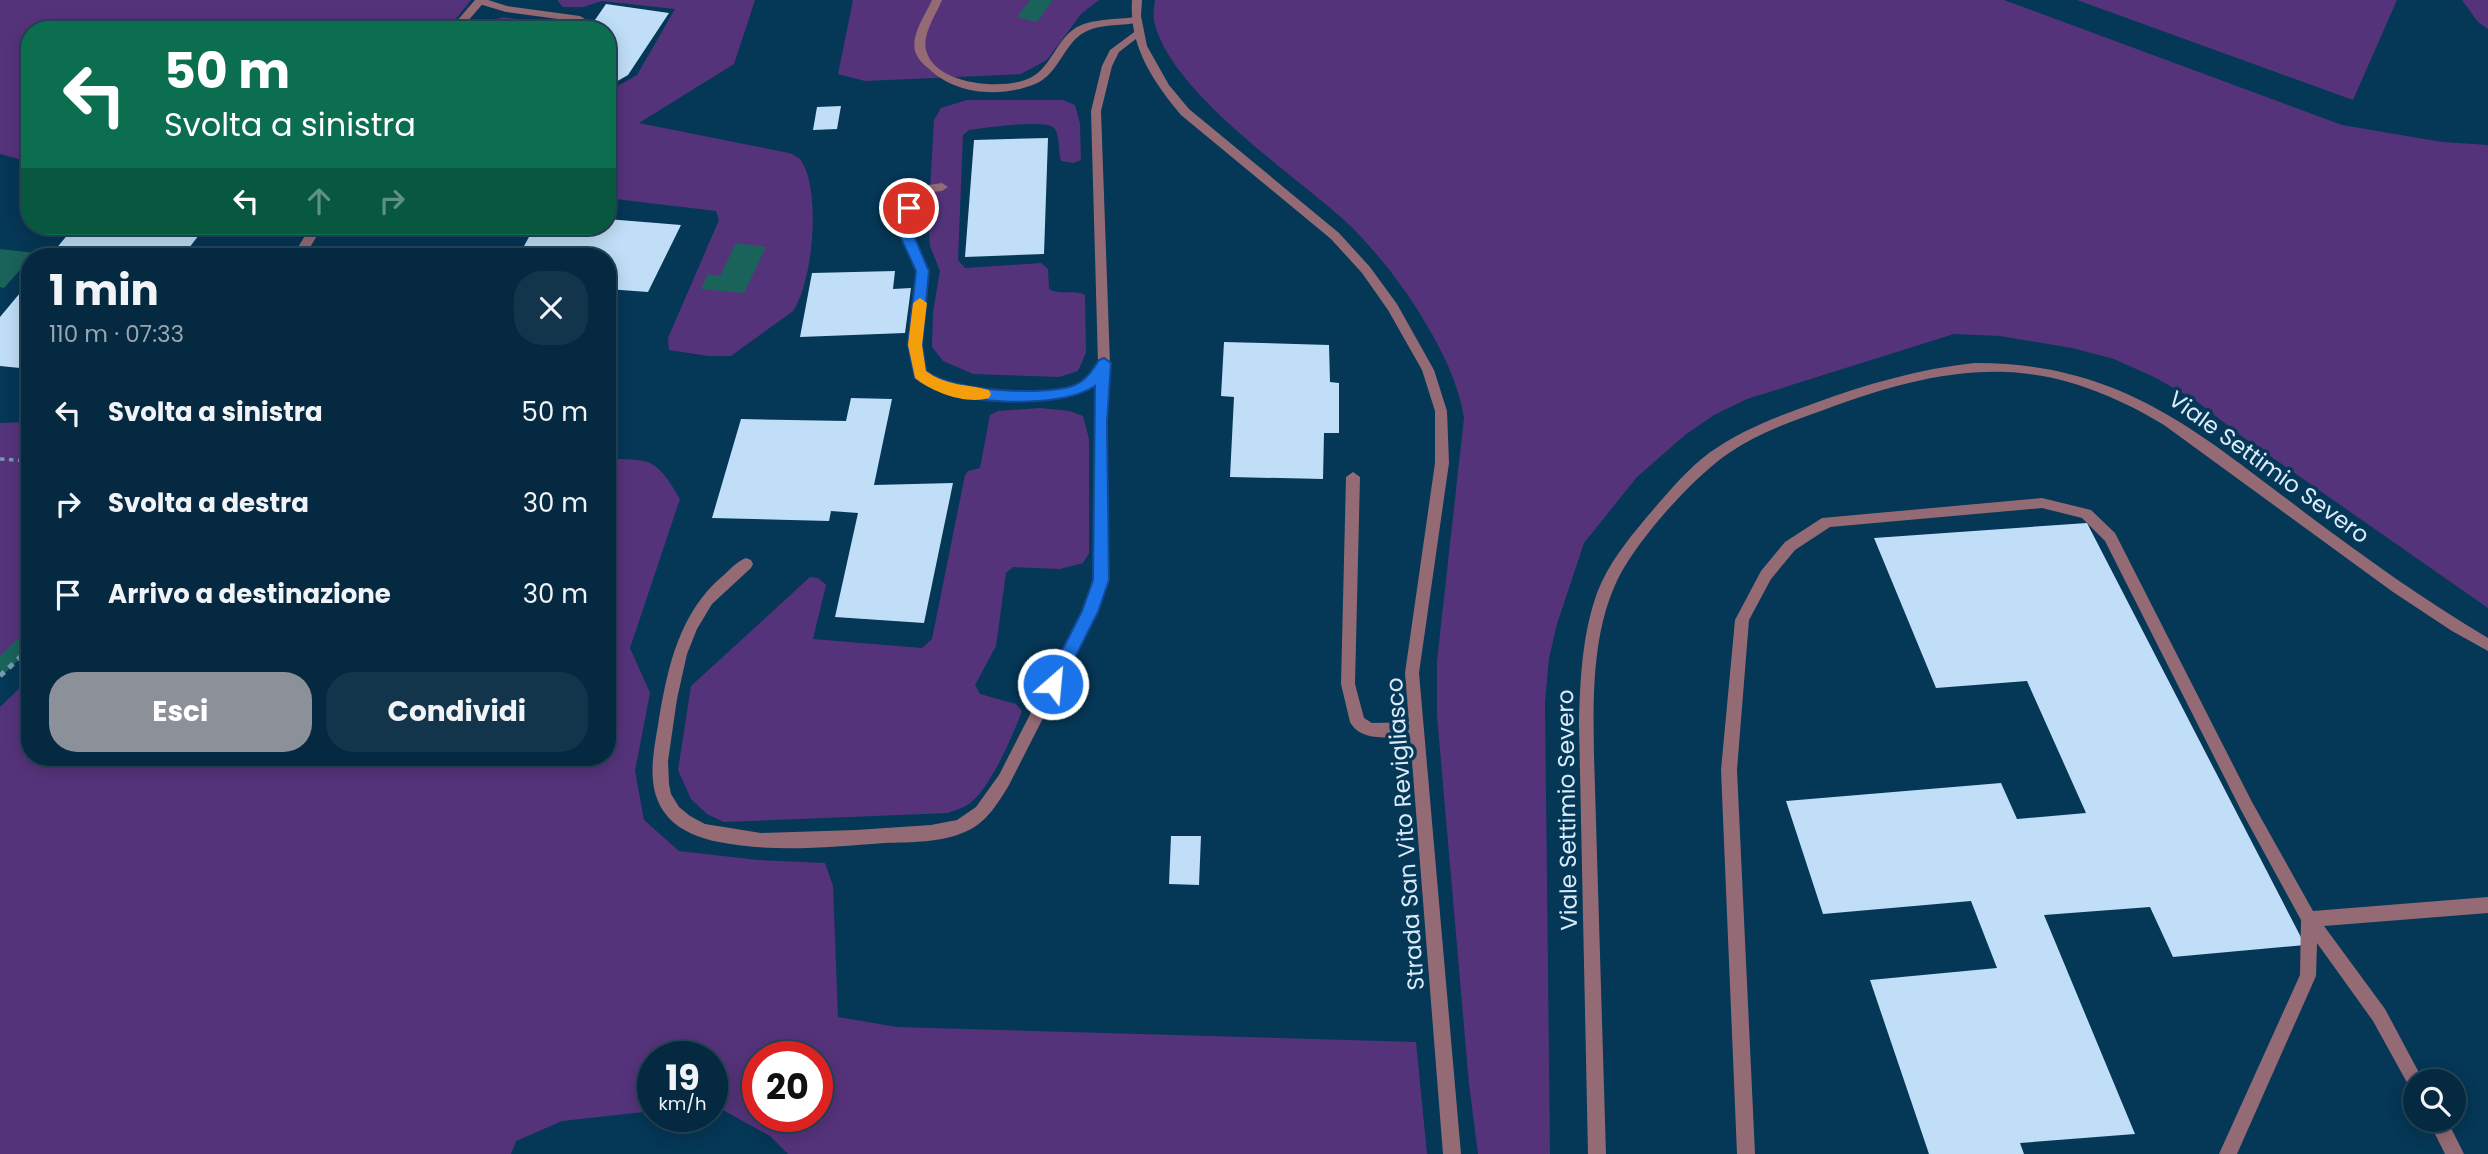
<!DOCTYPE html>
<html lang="it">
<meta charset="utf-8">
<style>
body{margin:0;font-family:Poppins,sans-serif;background:#12354b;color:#f1f3f6;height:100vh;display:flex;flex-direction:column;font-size:26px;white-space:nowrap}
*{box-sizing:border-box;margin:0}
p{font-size:23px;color:#97a6b1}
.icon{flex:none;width:38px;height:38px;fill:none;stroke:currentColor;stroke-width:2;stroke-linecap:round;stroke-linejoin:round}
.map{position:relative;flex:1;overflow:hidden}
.side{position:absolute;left:21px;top:248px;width:595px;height:518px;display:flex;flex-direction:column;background:#042940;border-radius:28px;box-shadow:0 4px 18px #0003,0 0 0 2px #254559}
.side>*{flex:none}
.hud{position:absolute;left:21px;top:21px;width:595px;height:214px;border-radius:28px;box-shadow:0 4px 18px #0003,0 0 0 2px #254559;background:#0b6e4f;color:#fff;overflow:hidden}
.fabs{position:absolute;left:2403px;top:1069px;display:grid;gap:14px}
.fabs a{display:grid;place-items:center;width:63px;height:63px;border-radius:50%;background:#042940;box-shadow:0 4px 18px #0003,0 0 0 2px #254559;font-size:35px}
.speed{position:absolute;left:637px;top:1041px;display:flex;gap:14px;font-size:35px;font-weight:700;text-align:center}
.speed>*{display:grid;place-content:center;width:91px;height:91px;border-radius:50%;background:#042940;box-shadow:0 4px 18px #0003,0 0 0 2px #254559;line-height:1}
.speed small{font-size:18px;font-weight:400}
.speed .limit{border:10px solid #d22;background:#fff;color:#111}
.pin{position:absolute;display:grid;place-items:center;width:60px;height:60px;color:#fff;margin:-30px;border:4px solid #fff;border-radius:50%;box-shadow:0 2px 7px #0007}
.me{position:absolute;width:77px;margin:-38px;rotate:27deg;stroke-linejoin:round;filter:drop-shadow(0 0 5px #0008)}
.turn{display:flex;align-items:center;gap:24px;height:147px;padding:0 28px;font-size:32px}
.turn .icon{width:91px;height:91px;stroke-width:2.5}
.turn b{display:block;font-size:49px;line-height:60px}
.lanes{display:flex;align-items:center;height:66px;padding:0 28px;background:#0003;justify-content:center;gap:35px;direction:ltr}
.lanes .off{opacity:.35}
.round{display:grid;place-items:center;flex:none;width:74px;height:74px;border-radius:28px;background:#12354b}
.summary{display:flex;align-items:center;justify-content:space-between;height:119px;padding:0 28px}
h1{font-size:42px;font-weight:700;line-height:52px}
.button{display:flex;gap:14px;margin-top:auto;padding:14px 28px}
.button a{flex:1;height:80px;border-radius:28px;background:#8c9099;color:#fff;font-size:28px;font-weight:700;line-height:80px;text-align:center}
.button a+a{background:#12354b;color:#f1f3f6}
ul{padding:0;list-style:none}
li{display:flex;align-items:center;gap:21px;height:91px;padding:0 28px}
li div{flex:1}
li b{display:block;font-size:26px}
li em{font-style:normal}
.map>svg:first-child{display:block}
.green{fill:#55337b;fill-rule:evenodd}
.water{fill:#1a635a}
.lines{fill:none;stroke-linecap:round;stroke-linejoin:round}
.stream{fill:#1a635a;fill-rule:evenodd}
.building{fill:#c0def7}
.path-far1{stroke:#7798ad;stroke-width:3.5;stroke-dasharray:4.5 4.5;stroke-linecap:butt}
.path{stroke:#7798ad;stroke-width:5;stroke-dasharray:6 6;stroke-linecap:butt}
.lane{fill:#946b75;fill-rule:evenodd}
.street{fill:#946b75;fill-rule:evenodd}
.route{fill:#1a73e8;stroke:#114b97;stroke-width:2}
.slow{fill:#f59e0b}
.labels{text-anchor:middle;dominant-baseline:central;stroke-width:7;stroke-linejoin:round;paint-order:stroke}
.street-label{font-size:23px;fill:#d9ebf9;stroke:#053756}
</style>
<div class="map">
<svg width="2488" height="1154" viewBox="0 0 2488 1154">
<rect width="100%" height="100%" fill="#053756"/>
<!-- green -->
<path class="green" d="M0,0H471L447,30H30V162L0,154Z
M557,0H755L734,64L639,123L789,153C794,155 799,157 802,162C821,193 813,282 793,311L731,356H708L669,350L668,338L719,220L716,211L607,198V92L637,75L675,9L602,1L583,7H563Z
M853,0H1099L1081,14L1047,60L1021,74L865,81L838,74Z
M1155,0H2004L2342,125L2442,142L2488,145V608L2240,435L2195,400L2154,377L2114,359L2072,348L2000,336L1954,334L1747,399L1714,415L1685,435L1637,477L1584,543L1557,624L1549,658L1545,702L1550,1154H1478L1469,1084L1437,715V661L1464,418C1455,354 1392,264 1344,220C1291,172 1170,92 1154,21C1153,15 1154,7 1155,0Z
M2077,0H2397L2353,100Z
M2462,0H2488V29L2478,22Z
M503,17L569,27L576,30H479L485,22Z
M967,100H1063L1075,105L1080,124L1081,160L1073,163L1061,161C1058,152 1060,137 1055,129C1049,118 983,128 969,130L963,135L958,260L965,268L1041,263L1048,269L1049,289C1060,296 1072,289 1085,295L1086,353L1078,371L1059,377L973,374L943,361L932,347L933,312L940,271L930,246L928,224L934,120L941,108Z
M1040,408L1070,411L1083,416L1089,439V553L1083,563L1060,569L1013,567L1006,573L996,646L975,685L980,694L1016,704L1022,711C1013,735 990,789 969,804C963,808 955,810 948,813L724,822L707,814L691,799L678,770L691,686L810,577L818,578L826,585L813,639L922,648L932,639L965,475L968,471L980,468L990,415L998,411Z
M30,422V627L0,659V423Z
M607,459C653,459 656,459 680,499L630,648L650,693L635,771L644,820L679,851L758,860L825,863L833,886L838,1017L897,1027L1416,1042L1427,1154H788L770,1136L721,1109L712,1110V1057H653V1111L562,1121L516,1141L511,1154H0V707L30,678V758H607ZM758,1057H817V1116H758Z"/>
<!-- water -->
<path class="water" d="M1030,0H1053L1037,22L1017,17Z
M736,243L766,247L744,293L701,289L708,274L720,276Z
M0,249L35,253L4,288L0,287Z"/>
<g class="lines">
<!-- stream -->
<path class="stream" d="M30,631V649L6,672L0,674V656L24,633Z"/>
</g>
<!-- building -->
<path class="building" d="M606,4L669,13L628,75L607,87V30H588Z
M841,106L837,129L813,130L817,107Z
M1048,138L1044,254L965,257L974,140Z
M607,219L681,225L648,292L607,289V257H518L535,226H607Z
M75,226H206L182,257H49Z
M895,271L893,289L911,288L905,333L800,337L812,273Z
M30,281V369L0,366V317Z
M1224,342L1329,345L1330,382L1339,383V433H1324L1323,479L1230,477L1234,397L1221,396Z
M851,398L892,399L874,485L953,483L924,623L835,617L858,513L831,511L829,521L712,518L741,419L846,421Z
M2087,523L2305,945L2173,957L2150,907L2044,915L2135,1134L2020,1143L2024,1154H1929L1870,980L1997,968L1971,901L1823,914L1786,801L2001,783L2017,819L2086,813L2027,681L1936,688L1874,538Z
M1171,836H1201L1199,885L1169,884Z"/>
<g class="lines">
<!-- path-far1 -->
<path class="path-far1" d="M0,459L30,461"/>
<!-- path -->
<path class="path" d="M0,676L30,648"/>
<!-- lane -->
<path class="lane" d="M476,0H488L507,6L580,16L585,19L580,22L506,12L476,3Z
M932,0H942C936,15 922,34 926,50C934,85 1004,91 1030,78C1052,67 1056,39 1077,27C1095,18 1116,20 1135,17L1140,20L1135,23C1120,26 1101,24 1087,31C1063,42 1060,74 1035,84C1001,98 955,95 928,68C923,64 917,58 915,51C911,34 926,14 932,0Z
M1137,30L1142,33L1141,35L1119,52L1112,66L1101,111L1110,364L1106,422L1108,580L1097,612L1009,785C998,803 987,822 967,831C942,843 911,842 884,843C830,847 773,853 719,842C702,839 680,831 668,817C645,791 653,755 658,725C667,669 679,611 725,574C731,568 738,561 746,558L751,560L753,564L751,568L712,604L697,629L687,654L677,699L668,761L669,784L671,794L679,807L690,816L705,824L761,833L856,830L931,825L957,820L976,807L999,775L1083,611L1094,580V422L1096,384C1064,413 949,403 916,377L909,345L917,271L901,236L903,208L914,187L942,183L948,187L942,191L922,193L915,208L913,236L929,271L921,345L926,372C933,377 941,382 950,384C976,392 1050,396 1075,386C1085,382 1092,373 1098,364L1091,111L1102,66L1110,50Z
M480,248L486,252L483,257H471L476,249Z
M1353,472L1360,477L1355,684L1364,718L1372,723L1416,722L1421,724L1424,729L1421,734L1416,736C1395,736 1362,744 1350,722L1341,684L1346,477Z
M2042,498L2091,510L2115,533L2252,802L2313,911L2488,897V913L2324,926L2385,1009L2424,1082H2415V1090L2410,1088L2373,1021L2317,943L2316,976L2237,1154H2219L2300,975L2301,920L2242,812L2105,541L2082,518L2042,508L1830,527L1795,550L1771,579L1749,620L1737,770L1755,1154H1737L1721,770L1735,620L1761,571L1785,542L1822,518Z
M2428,1120H2447L2464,1154H2445Z"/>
<!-- street -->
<path class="street" d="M475,0H486L460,30H449Z
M1132,0H1142L1141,16L1147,46L1169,85L1189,109L1339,233L1370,267L1397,304L1434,370L1447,411L1449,463L1419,673L1461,1154H1443L1405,673L1435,463V411L1422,370L1388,310L1362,273L1331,239L1181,115C1152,80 1129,46 1132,0Z
M311,226H323L304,257H292Z
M1974,363C2118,362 2196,430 2304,512C2364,557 2424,600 2488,638V651L2452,631L2393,592L2164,425C2116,396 2062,374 2006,372C1941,370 1880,389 1821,411C1789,422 1757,434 1729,453C1693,477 1634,543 1616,583C1592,635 1593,699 1594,755L1606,1154H1588L1579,725C1580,681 1582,635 1597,593C1608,564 1627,541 1646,518C1666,495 1685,471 1709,453C1741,430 1778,416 1815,403C1867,384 1919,369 1974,363Z"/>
</g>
<!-- route -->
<path class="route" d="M909,204L916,208L914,236L929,271L922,345L926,371C951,391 1042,396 1072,386C1085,382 1092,371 1099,360L1104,358L1111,363L1107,422L1109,580L1098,612L1059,689L1053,691L1047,689L1045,684L1082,611L1093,580L1095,386C1058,411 950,405 915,378L908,345L916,271L900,236L903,208Z"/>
<!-- slow -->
<path class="slow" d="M920,298L927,303L922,345L926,371C946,386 967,384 989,390L991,394L989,398C966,405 932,392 915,378L908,345L913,303Z"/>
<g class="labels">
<!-- street labels -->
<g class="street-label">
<text transform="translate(2269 467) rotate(36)">Viale Settimio Severo</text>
<text transform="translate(1567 810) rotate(-91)">Viale Settimio Severo</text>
<text transform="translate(1405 834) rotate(-94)">Strada San Vito Revigliasco</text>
</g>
</g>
</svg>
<div class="fabs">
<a><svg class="icon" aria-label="search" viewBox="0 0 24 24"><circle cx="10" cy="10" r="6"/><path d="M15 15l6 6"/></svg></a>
</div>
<div class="speed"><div>19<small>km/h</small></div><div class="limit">20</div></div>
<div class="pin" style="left:909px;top:208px;background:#d93025"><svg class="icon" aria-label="arrive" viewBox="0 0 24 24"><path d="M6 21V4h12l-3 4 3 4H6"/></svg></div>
<svg class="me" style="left:1053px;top:684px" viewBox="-20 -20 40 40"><circle r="17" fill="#1a73e8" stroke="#fff" stroke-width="3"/><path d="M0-11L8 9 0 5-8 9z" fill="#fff"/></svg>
<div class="hud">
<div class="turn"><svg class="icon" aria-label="left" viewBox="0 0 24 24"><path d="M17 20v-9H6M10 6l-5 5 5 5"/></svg><div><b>50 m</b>Svolta a sinistra</div></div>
<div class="lanes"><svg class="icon" aria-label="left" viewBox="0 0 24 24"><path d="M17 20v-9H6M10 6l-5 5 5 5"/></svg><svg class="icon off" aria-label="ahead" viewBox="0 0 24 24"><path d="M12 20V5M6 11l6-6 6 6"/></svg><svg class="icon off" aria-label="right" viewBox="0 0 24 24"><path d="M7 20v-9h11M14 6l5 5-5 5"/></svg></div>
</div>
<section class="side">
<div class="summary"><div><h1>1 min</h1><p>110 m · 07:33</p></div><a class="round"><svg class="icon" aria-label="close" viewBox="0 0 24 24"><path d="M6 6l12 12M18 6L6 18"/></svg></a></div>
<ul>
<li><svg class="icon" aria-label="left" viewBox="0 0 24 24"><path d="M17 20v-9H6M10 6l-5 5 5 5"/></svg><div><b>Svolta a sinistra</b></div><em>50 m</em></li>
<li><svg class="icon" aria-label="right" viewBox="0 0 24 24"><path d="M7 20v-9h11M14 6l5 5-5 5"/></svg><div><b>Svolta a destra</b></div><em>30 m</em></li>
<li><svg class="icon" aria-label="arrive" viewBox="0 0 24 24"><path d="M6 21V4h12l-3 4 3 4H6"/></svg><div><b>Arrivo a destinazione</b></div><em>30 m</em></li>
</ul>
<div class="button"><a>Esci</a><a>Condividi</a></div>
</section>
</div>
